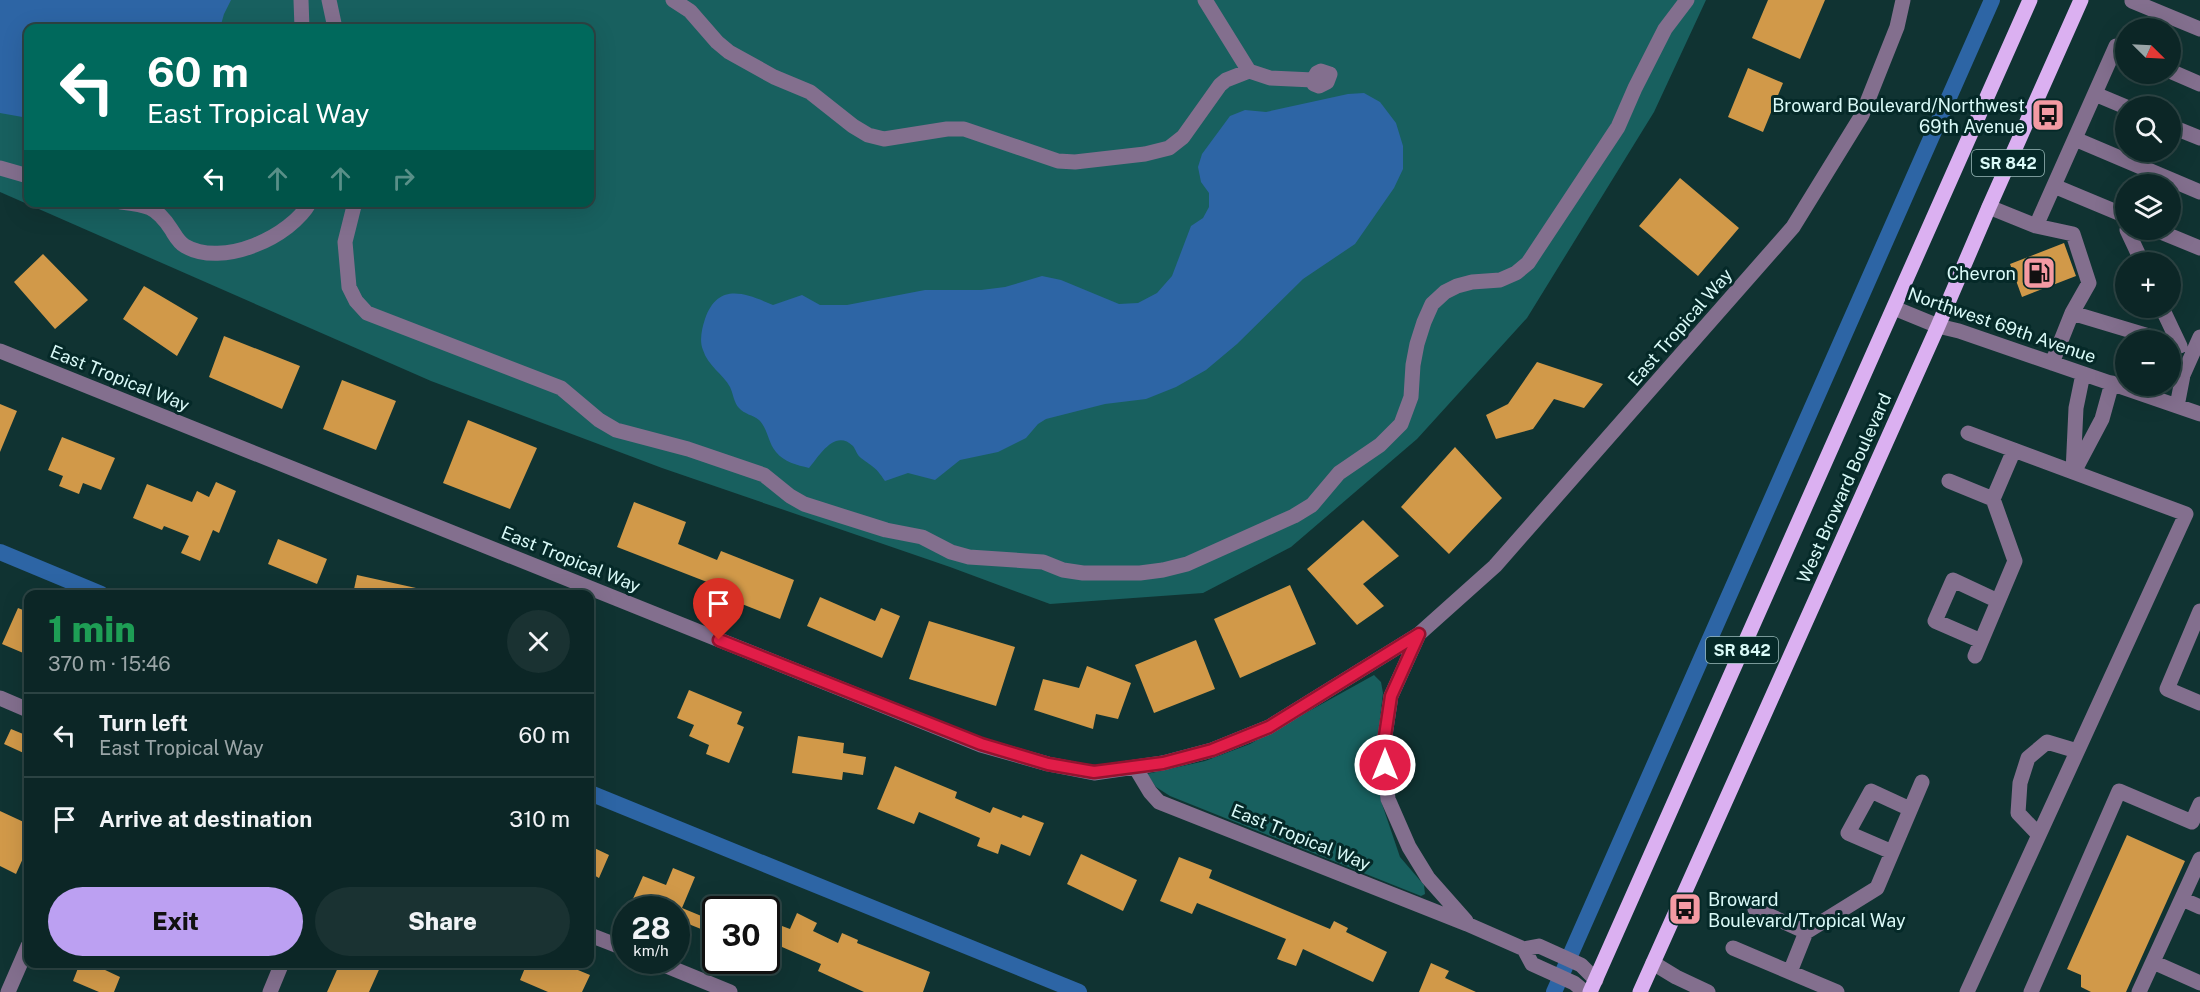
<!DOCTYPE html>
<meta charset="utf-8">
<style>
body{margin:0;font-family:"Public Sans",sans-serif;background:#1a3232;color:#f1f3f6;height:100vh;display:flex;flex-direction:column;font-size:22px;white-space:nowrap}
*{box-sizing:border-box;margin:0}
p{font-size:20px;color:#9aa5a7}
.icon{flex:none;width:33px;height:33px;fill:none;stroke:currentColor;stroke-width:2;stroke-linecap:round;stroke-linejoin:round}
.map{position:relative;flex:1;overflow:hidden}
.sheet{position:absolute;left:24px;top:590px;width:570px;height:378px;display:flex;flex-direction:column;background:#0c2626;border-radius:12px;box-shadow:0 6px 24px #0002,0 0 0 2px #2c4343}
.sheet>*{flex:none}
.banner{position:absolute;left:24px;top:24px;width:570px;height:183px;border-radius:12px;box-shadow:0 6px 24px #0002,0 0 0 2px #2c4343;background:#00695c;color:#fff;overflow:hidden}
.needle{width:39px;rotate:114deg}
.fabs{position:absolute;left:2115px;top:18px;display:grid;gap:12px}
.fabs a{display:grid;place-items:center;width:66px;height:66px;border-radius:50%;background:#0c2626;box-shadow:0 6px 24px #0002,0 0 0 2px #2c4343;font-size:30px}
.speed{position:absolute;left:612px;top:896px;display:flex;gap:12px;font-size:30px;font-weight:700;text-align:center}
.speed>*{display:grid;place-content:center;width:78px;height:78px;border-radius:50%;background:#0c2626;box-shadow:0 6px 24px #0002,0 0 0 2px #2c4343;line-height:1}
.speed small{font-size:15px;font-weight:400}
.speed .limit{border:3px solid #111;border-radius:9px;background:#fff;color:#111}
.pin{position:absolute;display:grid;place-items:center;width:51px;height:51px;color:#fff;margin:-62px -26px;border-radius:50% 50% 50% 0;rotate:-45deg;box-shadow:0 0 6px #0007}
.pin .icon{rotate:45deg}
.me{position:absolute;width:66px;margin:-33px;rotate:0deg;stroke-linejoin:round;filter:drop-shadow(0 0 4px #0008)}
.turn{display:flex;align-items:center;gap:21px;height:126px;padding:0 24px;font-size:27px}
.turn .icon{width:78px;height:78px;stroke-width:2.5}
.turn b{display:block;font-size:42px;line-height:51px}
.lanes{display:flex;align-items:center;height:57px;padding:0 24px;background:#0003;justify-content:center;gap:30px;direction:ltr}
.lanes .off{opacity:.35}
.round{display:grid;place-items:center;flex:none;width:63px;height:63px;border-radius:32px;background:#1a3232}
.headline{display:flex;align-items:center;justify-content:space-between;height:102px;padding:0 24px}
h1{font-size:36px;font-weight:800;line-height:45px;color:#1e9e55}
.button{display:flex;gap:12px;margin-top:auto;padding:12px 24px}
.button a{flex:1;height:69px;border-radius:36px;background:#bca0f2;color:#111;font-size:24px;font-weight:800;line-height:69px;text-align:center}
.button a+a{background:#1a3232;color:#f1f3f6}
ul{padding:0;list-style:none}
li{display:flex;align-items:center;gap:18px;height:84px;padding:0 24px;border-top:2px solid #2c4343}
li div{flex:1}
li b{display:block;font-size:22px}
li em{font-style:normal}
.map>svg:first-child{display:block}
.green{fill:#18605f;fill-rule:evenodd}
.water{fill:#2d65a5}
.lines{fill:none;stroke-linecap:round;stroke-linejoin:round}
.canal{stroke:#2d65a5;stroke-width:16}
.building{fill:#d19949}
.minor{stroke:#836f8e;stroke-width:15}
.major{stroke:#dbb0f1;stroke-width:15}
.route-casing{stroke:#92132f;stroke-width:15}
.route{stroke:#e11d48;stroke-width:10}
.labels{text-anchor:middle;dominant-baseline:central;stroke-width:6;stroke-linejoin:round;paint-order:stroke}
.shield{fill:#052928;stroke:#9abbba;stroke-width:1.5}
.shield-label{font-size:16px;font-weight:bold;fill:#dafaf8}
.poi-label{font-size:18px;fill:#dafaf8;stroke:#052928;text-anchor:end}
.street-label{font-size:18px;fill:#dafaf8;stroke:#052928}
</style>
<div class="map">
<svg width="2200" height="992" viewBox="0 0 2200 992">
<rect width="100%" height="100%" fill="#103332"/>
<!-- green -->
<path class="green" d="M0,0H1706L1654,112L1527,318L1417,439L1291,547L1203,593L1050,604L950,567L662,468L431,381L0,192ZM28,28H590V202H28Z
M1374,675L1381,682L1383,693L1376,751L1381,801L1400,857L1424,885L1425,894L1421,896L1170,796L1156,787L1147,774L1205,761L1250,744Z"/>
<!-- water -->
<path class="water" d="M0,0H231L224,14L220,28H28V118L0,113Z
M1364,93L1380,102L1396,123L1403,146V169L1394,188L1355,244L1303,279L1237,344L1206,370L1176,387L1146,399L1105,404L1046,419L1038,424L1026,438L998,452L960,460L935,480L908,473L885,481C875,466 874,468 861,458C857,455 856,450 853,446C835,428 819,456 809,468C797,465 784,462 776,452C768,443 768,429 759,420C753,415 744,414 739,408C734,403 733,393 730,387C723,374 708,366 703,350C699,341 702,328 705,319C718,282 745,293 773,305L802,295L820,305H847L925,290H981L1005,287L1042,276L1061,280L1119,304L1138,303L1157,293L1172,276L1191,226L1203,218L1209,207V193L1201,182L1198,167L1202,154L1230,116L1245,110L1266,112L1348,94Z"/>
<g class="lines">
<!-- canal -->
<path class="canal" d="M0,552L101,594
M590,793L1079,992
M1554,992L1992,0"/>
</g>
<!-- building -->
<path class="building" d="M1768,0H1825L1800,59L1752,38Z
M1748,68L1783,83L1763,132L1728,117Z
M1680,178L1739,228L1698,276L1639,226Z
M2064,243L2076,276L2022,297L2010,264Z
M43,254L88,300L55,329L14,282Z
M144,286L198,318L177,356L123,319Z
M224,336L300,366L282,409L209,377Z
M1537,362L1603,384L1584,408L1554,399L1533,429L1496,439L1486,415L1508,404Z
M342,380L396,401L376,450L323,429Z
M0,404L17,411L0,452Z
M468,420L537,448L510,509L443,483Z
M62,437L115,458L101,490L83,483L79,494L59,486L63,476L48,470Z
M1455,447L1502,498L1449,554L1401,507Z
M216,482L236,491L219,533L213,530L200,561L181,553L189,536L164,526L162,530L133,518L147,484L192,502L197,491L209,497Z
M634,502L686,522L678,544L717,560L721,551L794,580L780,619L704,589L707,582L617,547Z
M1363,520L1399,556L1363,584L1384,606L1357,625L1307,569Z
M278,539L327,559L317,584L268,564Z
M357,575L416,588V594H353Z
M1290,585L1316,644L1240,678L1214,619Z
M820,597L875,621L881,608L900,616L882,658L807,626Z
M18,608L28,612V655L2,644Z
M929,621L1015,647L996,706L909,679Z
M1196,640L1215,689L1154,713L1135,665Z
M1087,666L1131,683L1118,719L1096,714L1093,729L1034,710L1043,679L1079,688Z
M689,690L742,712L737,724L744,727L729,763L706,754L709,745L689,736L694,725L677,718Z
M11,729L28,736V755L4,744Z
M798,736L844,743L843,753L866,757L863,775L843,772L842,780L792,773Z
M895,766L957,792L955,798L990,813L993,807L1021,818L1023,815L1044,823L1030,856L1001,844L998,854L977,846L980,838L919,812L914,824L877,809Z
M0,811L28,824V847L16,874L0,866Z
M2127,835L2185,861L2126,992H2091L2081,987V975L2067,969Z
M590,846L609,855L599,878L590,873Z
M1081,854L1137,880L1123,911L1067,884Z
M1179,857L1212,870L1209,878L1330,929L1334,921L1348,928L1346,932L1387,952L1373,982L1303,949L1296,966L1277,959L1286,939L1197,903L1192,914L1160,901Z
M673,868L695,877L682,908L716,922V935L676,919V909H652L632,901L643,876L666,885Z
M722,894L759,908V909H716Z
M797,913L817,923L813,931L838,943L842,933L858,940L857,943L930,972L923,992H864L818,971L821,964L766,940V920L790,929Z
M80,963H105L103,969L120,977L114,992H99L73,981Z
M340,963H382L369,992H327Z
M527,963H561L590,975L582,992H548L520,980Z
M1431,963L1449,971L1445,978L1476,992H1419Z"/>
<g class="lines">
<!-- minor -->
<path class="minor" d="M301,0L302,28
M329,0L335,28
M673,0L690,11L717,42L729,52L774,77L810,92L853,126L868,135L884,139L947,129H964L1058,161L1075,162L1145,154L1169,148L1183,137L1220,85L1226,80L1249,71L1270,78L1313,80L1314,84L1319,86L1327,82L1330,74L1321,71L1317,73L1313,80
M1205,0L1249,71
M2132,1L2200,29
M2170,71L2200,84
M2095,94L2126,107
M2170,126L2200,138
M2075,139L2200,192
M0,168L28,176
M2054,186L2126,216
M121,202C147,205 156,206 171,229C175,235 178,242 185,246C222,268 291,237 310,202
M355,202L345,242L349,287L356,301L367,313L561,388L599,420L616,430L688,449L764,475L790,496L804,504L886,530L922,537L951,552L969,557L1043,562L1063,570L1083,573H1140L1163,570L1187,564L1294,516L1312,505L1339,473L1380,445L1401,424L1411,397L1413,365L1417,344L1424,322L1432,304L1445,292L1457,286L1472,282L1500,280L1516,273L1528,263L1618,127L1635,88L1665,29L1687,0
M1989,207L2036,226L2073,234L2089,283L2072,313
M2036,226L2116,46L2126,51
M2127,230L2142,262
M2156,230L2200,248
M1894,308L1938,326L1959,331L2200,414
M2162,308L2180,346
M0,351L981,745L1048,764L1094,773L1163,763L1212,750L1269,727L1419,634L1495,566L1793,227L1862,115L1897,27L1903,0
M2052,363L2072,313L2162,340
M2177,406L2183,375L2200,337
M2075,470L2102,419L2112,383
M2073,472L2076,408L2083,374
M1949,481L1993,499
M2200,611L2167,689L2200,703
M1419,634L1391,696L1383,749L1388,799L1409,847L1428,878L1466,921
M1981,641L1935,621L1953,580L1998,601
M1975,656L2015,561L1993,499L2014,450
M0,698L28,710
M1135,767L1150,792L1159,802L1467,924L1524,949L1539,946L1581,965L1596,980
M2039,835L2018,813L2020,783L2028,758L2047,742L2077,751
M1892,852L1848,833L1871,791L1910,809
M2182,899L2200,907
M1755,909L1806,932L1790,972
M1806,932L1877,888L1922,782
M590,935L626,949
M1733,948L1837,992
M1524,949L1532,964L1574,983L1585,992
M652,960L730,992
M2153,962L2200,983
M1653,963L1676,977L1708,992
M8,992L28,946
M270,992L282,963
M1967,992L2186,514L1968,433
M2031,992L2119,791L2192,822L2200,804
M2139,992L2200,859"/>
<!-- major -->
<path class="major" d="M1590,992L2030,0
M1640,992L1938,326L1989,207L2081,0"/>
</g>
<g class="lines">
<!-- route casing -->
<g class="route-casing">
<path id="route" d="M719,640L981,744L1048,764L1094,772L1163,763L1212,750L1269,727L1419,634L1391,696L1383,749L1385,765"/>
</g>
<!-- route -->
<use href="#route" class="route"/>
</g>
<!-- icons -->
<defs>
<g id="bus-square" transform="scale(1.725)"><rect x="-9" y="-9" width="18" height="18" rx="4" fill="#f49aa3" stroke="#052928"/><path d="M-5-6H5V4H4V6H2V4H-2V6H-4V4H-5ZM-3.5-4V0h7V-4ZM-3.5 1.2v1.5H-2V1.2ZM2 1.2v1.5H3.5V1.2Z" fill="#111"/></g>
<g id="fuel-square" transform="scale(1.725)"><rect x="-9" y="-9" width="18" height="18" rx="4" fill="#f49aa3" stroke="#052928"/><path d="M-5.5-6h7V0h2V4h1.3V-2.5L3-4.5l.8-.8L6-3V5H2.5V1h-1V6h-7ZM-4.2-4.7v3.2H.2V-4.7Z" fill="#111"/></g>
</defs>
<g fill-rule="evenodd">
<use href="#bus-square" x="2048" y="115"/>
<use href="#fuel-square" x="2039" y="273"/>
<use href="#bus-square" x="1685" y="909"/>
</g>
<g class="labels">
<!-- shield labels -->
<g class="shield">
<rect x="1972" y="150" width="72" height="26" rx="4.5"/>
<rect x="1706" y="637" width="72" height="26" rx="4.5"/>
</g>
<g class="shield-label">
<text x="2008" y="163">SR 842</text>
<text x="1742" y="650">SR 842</text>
</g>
<!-- poi labels -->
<g class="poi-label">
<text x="2025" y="105">Broward Boulevard/Northwest<tspan x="2025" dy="21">69th Avenue</tspan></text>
<text x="2016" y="273">Chevron</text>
<text x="1708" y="899" text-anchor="start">Broward<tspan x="1708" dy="21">Boulevard/Tropical Way</tspan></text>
</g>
<!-- street labels -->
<g class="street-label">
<text transform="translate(2002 325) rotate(19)">Northwest 69th Avenue</text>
<text transform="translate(1680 327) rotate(-49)">East Tropical Way</text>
<text transform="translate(120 378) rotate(22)">East Tropical Way</text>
<text transform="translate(1844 488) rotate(-66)">West Broward Boulevard</text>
<text transform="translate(571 559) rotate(22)">East Tropical Way</text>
<text transform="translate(1301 837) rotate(22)">East Tropical Way</text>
</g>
</g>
</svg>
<div class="fabs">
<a><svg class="needle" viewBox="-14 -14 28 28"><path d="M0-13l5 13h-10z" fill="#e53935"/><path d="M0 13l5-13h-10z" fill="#9aa5a7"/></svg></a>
<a><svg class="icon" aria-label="search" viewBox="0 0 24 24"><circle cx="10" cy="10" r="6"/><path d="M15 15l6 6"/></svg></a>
<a><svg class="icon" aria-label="layers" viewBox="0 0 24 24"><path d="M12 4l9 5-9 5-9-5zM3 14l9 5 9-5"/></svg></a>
<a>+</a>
<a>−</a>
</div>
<div class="speed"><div>28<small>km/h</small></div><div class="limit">30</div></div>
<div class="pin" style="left:719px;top:640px;background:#d93025"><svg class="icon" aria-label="arrive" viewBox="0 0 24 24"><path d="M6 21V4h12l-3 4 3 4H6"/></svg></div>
<svg class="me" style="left:1385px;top:765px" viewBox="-20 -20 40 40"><circle r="17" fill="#e11d48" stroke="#fff" stroke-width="3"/><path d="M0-11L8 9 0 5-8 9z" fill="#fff"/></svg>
<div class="banner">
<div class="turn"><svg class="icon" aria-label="left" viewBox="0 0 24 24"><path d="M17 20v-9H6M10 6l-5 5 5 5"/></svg><div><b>60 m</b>East Tropical Way</div></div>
<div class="lanes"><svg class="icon" aria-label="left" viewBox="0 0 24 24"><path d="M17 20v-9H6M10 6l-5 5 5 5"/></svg><svg class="icon off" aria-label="ahead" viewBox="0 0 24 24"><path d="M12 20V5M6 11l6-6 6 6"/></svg><svg class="icon off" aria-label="ahead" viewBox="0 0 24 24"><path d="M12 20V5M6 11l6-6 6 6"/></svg><svg class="icon off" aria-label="right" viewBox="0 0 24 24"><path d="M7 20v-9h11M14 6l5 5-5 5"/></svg></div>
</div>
<section class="sheet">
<div class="headline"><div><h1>1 min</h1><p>370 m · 15:46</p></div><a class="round"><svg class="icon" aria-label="close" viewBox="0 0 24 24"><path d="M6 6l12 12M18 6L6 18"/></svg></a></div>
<ul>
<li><svg class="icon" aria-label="left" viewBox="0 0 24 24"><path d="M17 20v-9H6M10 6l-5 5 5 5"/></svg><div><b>Turn left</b><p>East Tropical Way</p></div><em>60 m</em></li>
<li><svg class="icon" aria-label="arrive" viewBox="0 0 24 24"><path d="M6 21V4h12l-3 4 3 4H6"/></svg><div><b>Arrive at destination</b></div><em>310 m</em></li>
</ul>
<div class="button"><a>Exit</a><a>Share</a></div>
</section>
</div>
